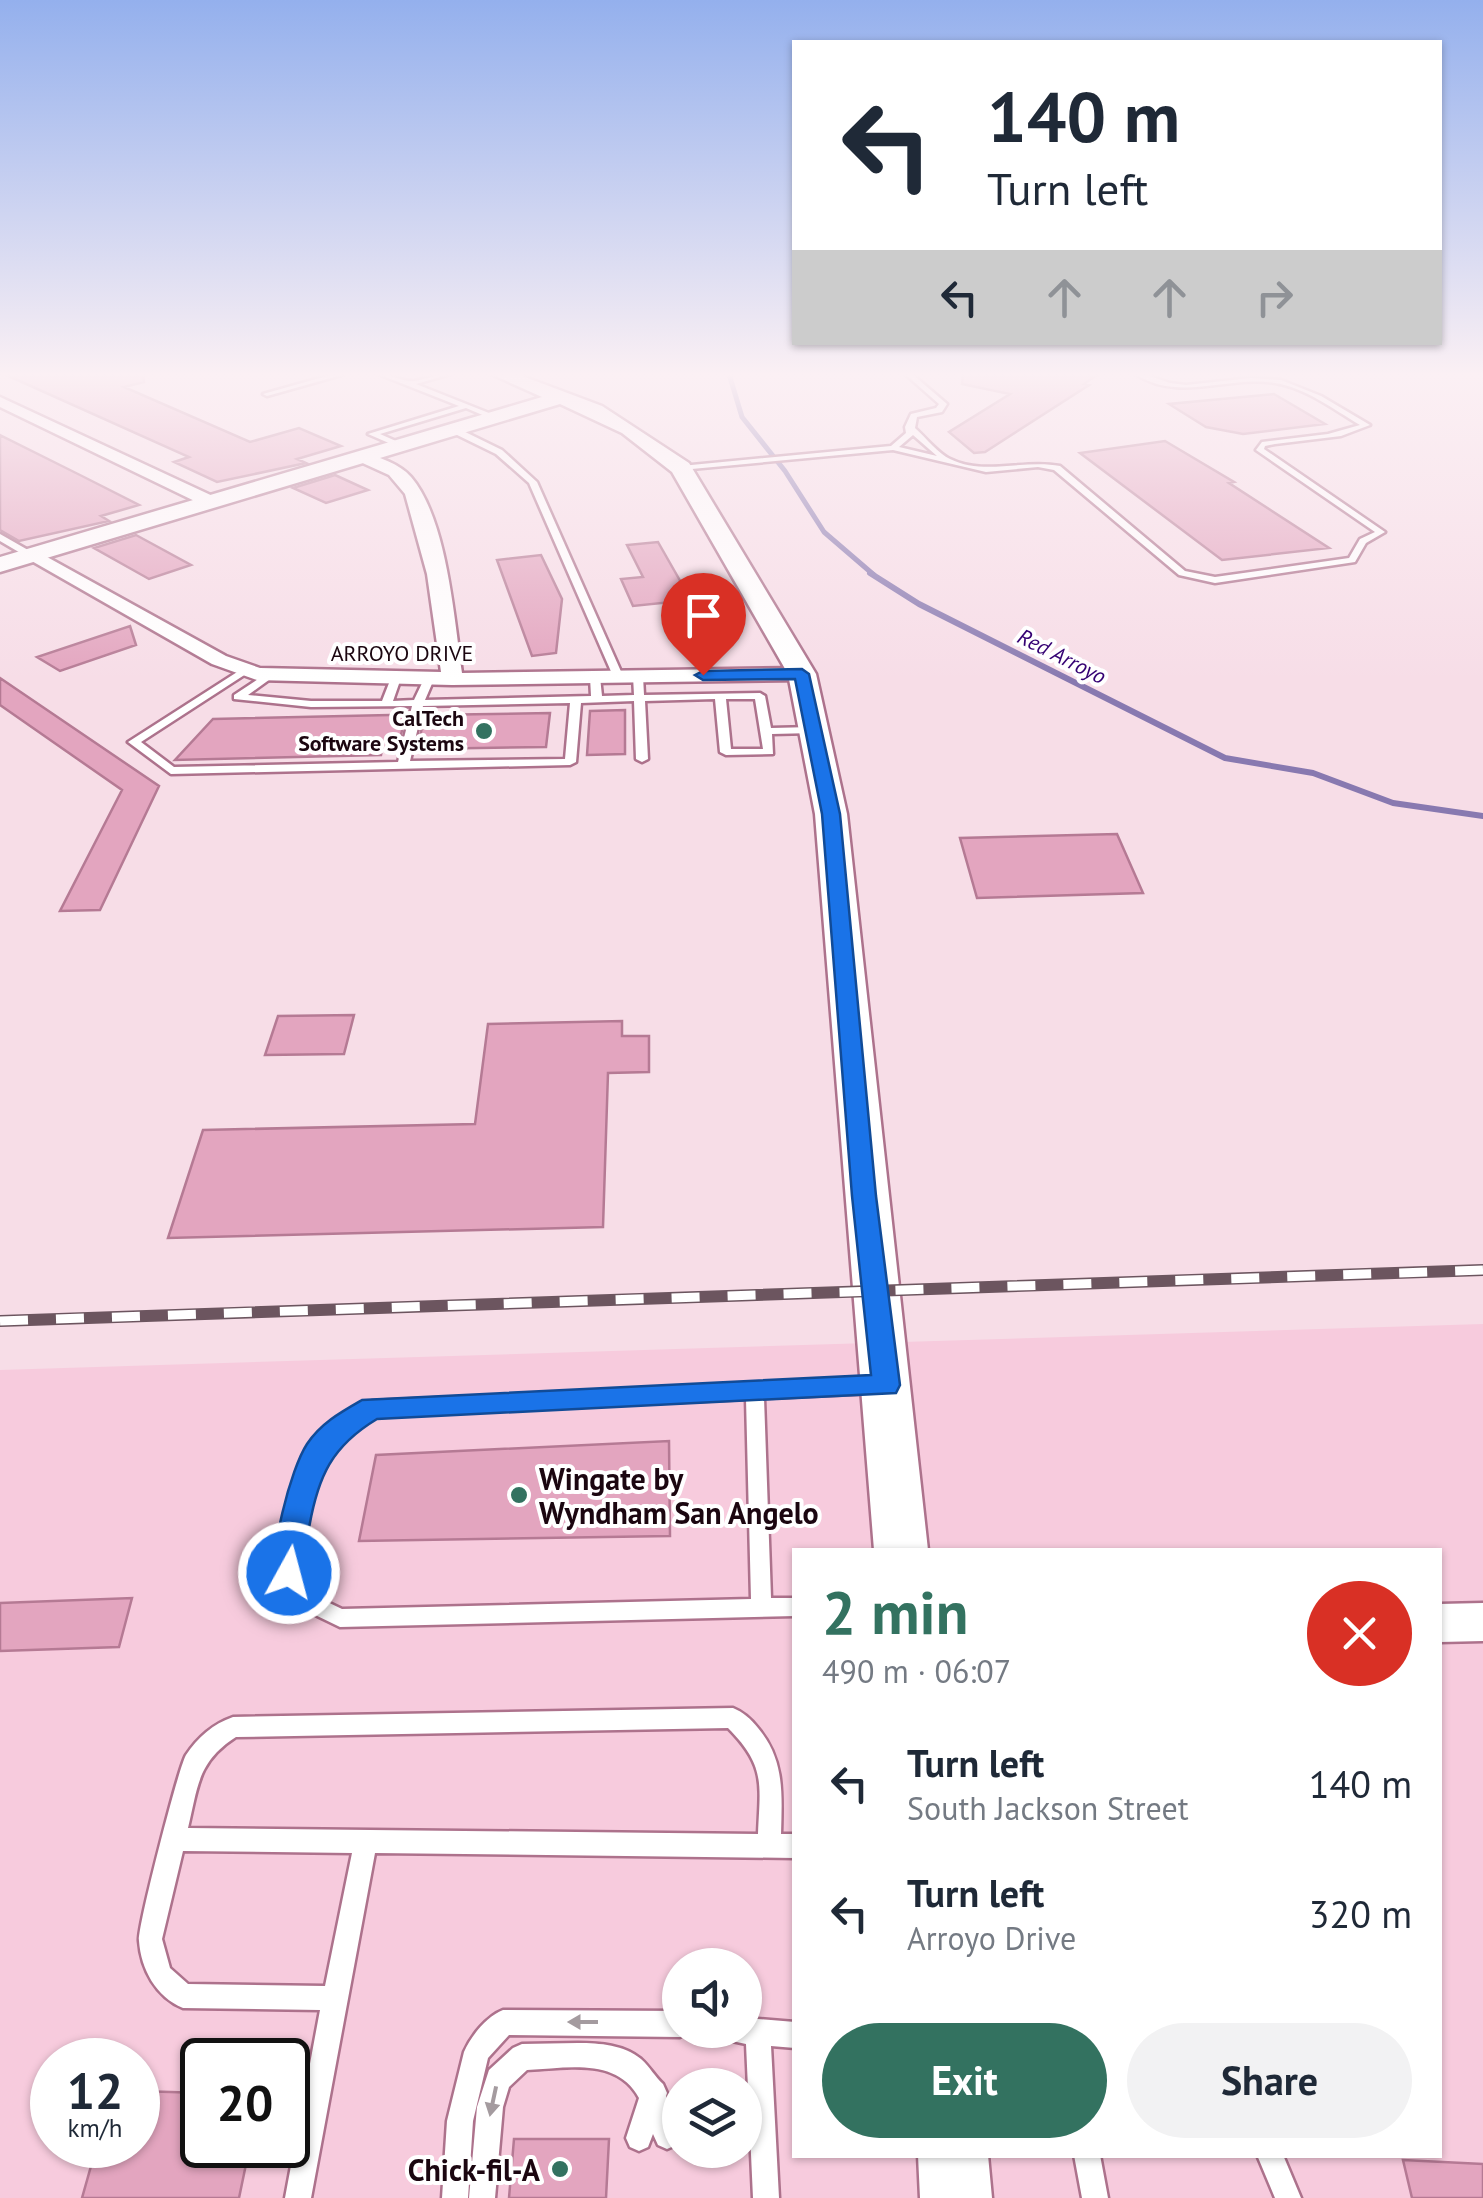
<!DOCTYPE html>
<meta charset="utf-8">
<style>
body{margin:0;font-family:"PT Sans",sans-serif;background:#f2f2f3;color:#1f2937;height:100vh;display:flex;flex-direction:column;font-size:38px;white-space:nowrap}
*{box-sizing:border-box;margin:0}
p{font-size:32px;color:#747a83}
.icon{flex:none;width:55px;height:55px;fill:none;stroke:currentColor;stroke-width:2;stroke-linecap:round;stroke-linejoin:round}
.map{position:relative;flex:1;overflow:hidden}
.side{position:absolute;left:792px;top:1548px;width:650px;height:610px;display:flex;flex-direction:column;background:#fff;border-radius:0px;box-shadow:0 2px 8px #0004}
.side>*{flex:none}
.banner{position:absolute;left:792px;top:40px;width:650px;height:305px;border-radius:0px;box-shadow:0 2px 8px #0004;background:#fff;color:#1f2937;overflow:hidden}
.fabs{position:absolute;left:662px;top:1948px;display:grid;gap:20px}
.fabs a{display:grid;place-items:center;width:100px;height:100px;border-radius:50%;background:#fff;box-shadow:0 2px 8px #0004;font-size:50px}
.speed{position:absolute;left:30px;top:2038px;display:flex;gap:20px;font-size:50px;font-weight:700;text-align:center}
.speed>*{display:grid;place-content:center;width:130px;height:130px;border-radius:50%;background:#fff;box-shadow:0 2px 8px #0004;line-height:1}
.speed small{font-size:25px;font-weight:400}
.speed .limit{border:5px solid #111;border-radius:15px;background:#fff;color:#111}
.pin{position:absolute;display:grid;place-items:center;width:85px;height:85px;color:#fff;margin:-102px -42px;border-radius:50% 50% 50% 0;rotate:-45deg;box-shadow:0 0 10px #0007}
.pin .icon{rotate:45deg}
.me{position:absolute;width:110px;margin:-55px;rotate:7deg;stroke-linejoin:round;filter:drop-shadow(0 0 8px #0008)}
.turn{display:flex;align-items:center;gap:35px;height:210px;padding:0 30px;font-size:45px}
.turn .icon{width:130px;height:130px;stroke-width:2.5}
.turn b{display:block;font-size:70px;line-height:85px}
.lanes{display:flex;align-items:center;height:95px;padding:0 30px;background:#0003;justify-content:center;gap:50px;direction:ltr}
.lanes .off{opacity:.35}
.round{display:grid;place-items:center;flex:none;width:105px;height:105px;border-radius:52px;background:#f2f2f3}
.summary{display:flex;align-items:center;justify-content:space-between;height:170px;padding:0 30px}
h1{font-size:60px;font-weight:800;line-height:75px;color:#337260}
.cta{display:flex;gap:20px;margin-top:auto;padding:20px 30px}
.cta a{flex:1;height:115px;border-radius:60px;background:#337260;color:#fff;font-size:40px;font-weight:800;line-height:115px;text-align:center}
.cta a+a{background:#f2f2f3;color:#1f2937}
ul{padding:0;list-style:none}
li{display:flex;align-items:center;gap:30px;height:130px;padding:0 30px}
li div{flex:1}
li b{display:block;font-size:38px}
li em{font-style:normal}
.map>svg:first-child{display:block}
.built{fill:#f7cbdd;fill-rule:evenodd}
.lines{fill:none;stroke-linecap:round;stroke-linejoin:round}
.stream-far1{stroke:#8879b0;stroke-width:5}
.stream{stroke:#8879b0;stroke-width:6}
.building{fill:#e3a5bf;stroke:#b57a94;stroke-width:2.5}
.lane-casing{stroke:#ad728c;stroke-width:5}
.street-casing{stroke:#ad728c;stroke-width:5}
.secondary-casing{stroke:#ad728c;stroke-width:5}
.lane{fill:#fff;fill-rule:evenodd}
.street{fill:#fff;fill-rule:evenodd}
.secondary{fill:#fff;fill-rule:evenodd}
.rail-casing{stroke:#6c555f;stroke-width:12}
.rail{stroke:#fff;stroke-width:9;stroke-dasharray:28;stroke-linecap:butt}
.oneway{fill:#a49b9f}
.route{fill:#1a73e8;stroke:#114b97;stroke-width:2.5}
.poi-dot{fill:#337260;stroke:#fff;stroke-width:4}
.labels{text-anchor:middle;dominant-baseline:central;stroke-width:8;stroke-linejoin:round;paint-order:stroke}
.far-street-label{font-size:22px;fill:#1b0610;stroke:#fff}
.far-water-label{font-size:22px;font-style:italic;fill:#340173;stroke:#fff}
.far-poi-label{font-size:22px;font-weight:bold;fill:#1b0610;stroke:#fff;text-anchor:end}
.near-poi-label{font-size:30px;font-weight:bold;fill:#1b0610;stroke:#fff;text-anchor:start}
</style>
<div class="map">
<svg width="1483" height="2198" viewBox="0 0 1483 2198">
<rect width="100%" height="100%" fill="#f7dde7"/>
<!-- built -->
<path class="built" d="M1483,1324V2198H0V1370ZM795,1550H1440V2155H795ZM680,1965H745V2030H680ZM52,2060H138V2145H52ZM202,2060H288V2145H202ZM680,2085H745V2150H680Z"/>
<g class="lines">
<!-- stream-far1 -->
<path class="stream-far1" d="M729,374L742,417L785,471L824,532L874,575"/>
<!-- stream -->
<path class="stream" d="M870,573L919,604L1225,758L1313,773L1393,803L1483,816"/>
</g>
<!-- building -->
<path class="building" d="M4,374H143L144,382L124,387L250,442L299,428L341,446L297,459L306,463L217,482L174,462L189,457Z
M963,374H1098L1084,384L1089,385L985,452L974,453L949,432L1010,394L962,384Z
M1274,394L1325,424L1243,434L1206,427L1169,404Z
M0,435L80,475L139,505L101,516L109,521L19,541L0,530Z
M1165,441L1234,482L1229,483L1329,548L1222,560L1080,453Z
M335,475L368,490L326,503L293,488Z
M136,535L191,565L149,579L94,548Z
M658,542L691,600L633,606L621,579L643,577L627,545Z
M541,555L562,599L556,653L532,656L497,560Z
M130,626L136,645L60,671L37,657Z
M0,678L159,786L100,910L60,911L122,790L0,705Z
M625,710V754L587,755L590,711Z
M550,713L546,747L417,749L425,715Z
M390,715H406L397,750H382L381,755L175,760L213,719Z
M1117,834L1143,893L977,898L960,838Z
M354,1015L344,1054L265,1055L278,1016Z
M622,1021V1036H649V1072L608,1073L603,1227L168,1238L203,1130L475,1124L488,1024Z
M669,1441L670,1536L359,1541L376,1455Z
M132,1598L119,1647L0,1651V1603Z
M138,2091L202,2093V2145H250L239,2198H82L97,2145H138Z
M514,2139H609L606,2198H509Z
M1403,2160L1483,2164V2198H1412Z"/>
<g class="lines">
<!-- lane casing -->
<g class="lane-casing">
<path id="lane" d="M334,374H345L267,396L263,394Z
M378,374C391,374 402,382 414,381C427,379 437,374 450,374L416,384L499,417L492,419L466,408L380,434L405,445L398,447L368,434L459,406Z
M905,374H912L947,404L942,412L917,417L915,428C926,438 939,454 950,459C984,476 1024,459 1060,466L1185,571L1215,577L1349,558L1360,539L1375,532L1256,450L1262,442L1328,434L1360,425C1333,409 1306,388 1275,383C1227,375 1180,403 1135,374H1144L1170,383L1186,385L1251,378L1281,380L1321,396L1370,425L1341,436L1275,444L1265,446L1264,449L1385,532L1366,543L1355,562L1215,583L1179,575L1054,470L1038,467L986,472L893,450L681,470L677,468L681,466L891,446L906,433L905,427L911,414L936,408L939,404ZM913,435L937,456L899,447Z
M451,428H457L502,450L537,482L623,676L622,678L613,676L529,483L496,454L451,432Z
M0,534L35,554L37,556L29,558L0,541Z
M245,667L249,668V672L141,742L174,767L398,762L412,706L311,707L234,699V695L269,672L274,675L273,677L248,695L311,701H382L391,678L396,675L401,678L393,701L414,700L424,679L429,676L434,679L425,700L591,696L590,677L595,674L600,677L602,696L634,695L633,676L638,673L643,676L644,695L760,693L765,696L771,728L813,727L819,730L813,733L772,734L773,754L726,755L720,752L715,699L645,701L648,759L642,762L636,759L634,701L581,703L576,762L570,765L171,774L128,742ZM726,699H755L763,749H731ZM570,703L565,759L410,761L423,706Z
M877,1379L883,1381L886,1386L883,1391L877,1393L764,1398L771,1598H795V1616L340,1627L307,1611L279,1573C287,1503 296,1428 372,1401ZM746,1399L751,1599L342,1609L321,1599L299,1571C306,1502 309,1451 375,1415Z
M733,1708C743,1712 751,1719 758,1728C785,1760 782,1795 781,1834H795V1858L375,1853L311,2198H285L320,2010L183,2008C156,1997 141,1969 139,1941C137,1929 179,1766 186,1755C198,1737 213,1724 233,1717ZM728,1728C766,1766 760,1784 758,1834L188,1828C198,1787 197,1762 236,1737ZM183,1851L352,1853L325,1986L188,1984L170,1968L162,1939Z
M503,2010L680,2011V2030H690L680,2037L509,2035L488,2058L473,2121L468,2198H442L447,2121L464,2052C471,2036 487,2016 503,2010Z
M745,2018L795,2022V2048L771,2046L779,2198H753L746,2044L723,2039L719,2030H745Z
M578,2043C600,2043 624,2045 641,2059C650,2067 655,2077 663,2084L667,2093L666,2096L680,2136L676,2145L667,2149L658,2145L653,2134L648,2147L639,2151L630,2147L626,2138L639,2098C617,2057 567,2068 527,2070L509,2087L503,2107L495,2198H469L477,2107L489,2070L513,2048L522,2044Z
M1074,2155H1100L1108,2198H1082Z
M1257,2155H1283L1301,2198H1275Z"/>
</g>
<!-- street casing -->
<g class="street-casing">
<path id="street" d="M0,397L217,498L220,502L205,506L0,407Z
M362,452C378,457 399,463 411,477C447,519 454,618 462,673L802,668L812,674L802,680L452,685L257,680L212,664L23,556L38,552L226,656L260,668L441,672L427,574L405,494L389,475L356,460L354,457Z
M1483,1603V1641L1440,1642V1604Z"/>
</g>
<!-- secondary casing -->
<g class="secondary-casing">
<path id="secondary" d="M491,374H517L602,406L689,463L816,674L847,814L928,1550H874L815,814L788,674L672,472L622,433L560,404L0,572V557L542,397Z
M918,2155H988L992,2198H920Z"/>
</g>
<!-- lane -->
<use href="#lane" class="lane"/>
<!-- street -->
<use href="#street" class="street"/>
<!-- secondary -->
<use href="#secondary" class="secondary"/>
<!-- rail casing -->
<g class="rail-casing">
<path id="rail" d="M0,1321L1483,1270"/>
</g>
<!-- rail -->
<use href="#rail" class="rail"/>
</g>
<!-- one-way arrows -->
<defs><path id="oneway-solid" d="M-6-.8H1V-3.2L6.5 0L1 3.2V.8H-6Z" transform="scale(2.5)"/></defs>
<g class="oneway">
<use href="#oneway-solid" transform="translate(583 2022) rotate(-180)"/>
<use href="#oneway-solid" transform="translate(493 2101) rotate(102)"/>
</g>
<!-- sky -->
<linearGradient id="sky" x2="0" y2="1"><stop stop-color="#94b0ed"/><stop offset="0.55" stop-color="#fbf0f4"/><stop offset="1" stop-color="#fbf0f4" stop-opacity="0"/></linearGradient>
<rect width="1483" height="681" fill="url(#sky)"/>
<!-- route -->
<path class="route" d="M802,669L809,674L840,814L876,1196L900,1385L896,1393L377,1419C332,1446 318,1476 309,1528C306,1546 308,1566 300,1583L289,1586L278,1583C267,1557 291,1468 307,1444C321,1423 341,1412 362,1400L871,1375L852,1196L822,814L795,679L703,680L695,675L703,671Z"/>
<!-- markers -->
<g class="poi-dot">
<circle cx="484" cy="731" r="10"/>
<circle cx="519" cy="1495" r="10"/>
<circle cx="560" cy="2169" r="10"/>
</g>
<g class="labels">
<!-- far-street labels -->
<g class="far-street-label">
<text x="402" y="653">ARROYO DRIVE</text>
</g>
<!-- far-water labels -->
<g class="far-water-label">
<text transform="translate(1062 656) rotate(27)">Red Arroyo</text>
</g>
<!-- far-poi labels -->
<g class="far-poi-label">
<text x="464" y="718">CalTech<tspan x="464" dy="25">Software Systems</tspan></text>
</g>
<!-- near-poi labels -->
<g class="near-poi-label">
<text x="539" y="1478">Wingate by<tspan x="539" dy="34">Wyndham San Angelo</tspan></text>
<text x="540" y="2169" text-anchor="end">Chick-fil-A</text>
</g>
</g>
</svg>
<div class="fabs">
<a><svg class="icon" aria-label="sound" viewBox="0 0 24 24"><path d="M4 9h4l5-4v14l-5-4H4zM17 9q2 3 0 6"/></svg></a>
<a><svg class="icon" aria-label="layers" viewBox="0 0 24 24"><path d="M12 4l9 5-9 5-9-5zM3 14l9 5 9-5"/></svg></a>
</div>
<div class="speed"><div>12<small>km/h</small></div><div class="limit">20</div></div>
<div class="pin" style="left:703px;top:675px;background:#d93025"><svg class="icon" aria-label="arrive" viewBox="0 0 24 24"><path d="M6 21V4h12l-3 4 3 4H6"/></svg></div>
<svg class="me" style="left:289px;top:1573px" viewBox="-20 -20 40 40"><circle r="17" fill="#1a73e8" stroke="#fff" stroke-width="3"/><path d="M0-11L8 9 0 5-8 9z" fill="#fff"/></svg>
<div class="banner">
<div class="turn"><svg class="icon" aria-label="left" viewBox="0 0 24 24"><path d="M17 20v-9H6M10 6l-5 5 5 5"/></svg><div><b>140 m</b>Turn left</div></div>
<div class="lanes"><svg class="icon" aria-label="left" viewBox="0 0 24 24"><path d="M17 20v-9H6M10 6l-5 5 5 5"/></svg><svg class="icon off" aria-label="ahead" viewBox="0 0 24 24"><path d="M12 20V5M6 11l6-6 6 6"/></svg><svg class="icon off" aria-label="ahead" viewBox="0 0 24 24"><path d="M12 20V5M6 11l6-6 6 6"/></svg><svg class="icon off" aria-label="right" viewBox="0 0 24 24"><path d="M7 20v-9h11M14 6l5 5-5 5"/></svg></div>
</div>
<section class="side">
<div class="summary"><div><h1>2 min</h1><p>490 m · 06:07</p></div><a class="round" style="background:#d93025;color:#fff"><svg class="icon" aria-label="close" viewBox="0 0 24 24"><path d="M6 6l12 12M18 6L6 18"/></svg></a></div>
<ul>
<li><svg class="icon" aria-label="left" viewBox="0 0 24 24"><path d="M17 20v-9H6M10 6l-5 5 5 5"/></svg><div><b>Turn left</b><p>South Jackson Street</p></div><em>140 m</em></li>
<li><svg class="icon" aria-label="left" viewBox="0 0 24 24"><path d="M17 20v-9H6M10 6l-5 5 5 5"/></svg><div><b>Turn left</b><p>Arroyo Drive</p></div><em>320 m</em></li>
</ul>
<div class="cta"><a>Exit</a><a>Share</a></div>
</section>
</div>
